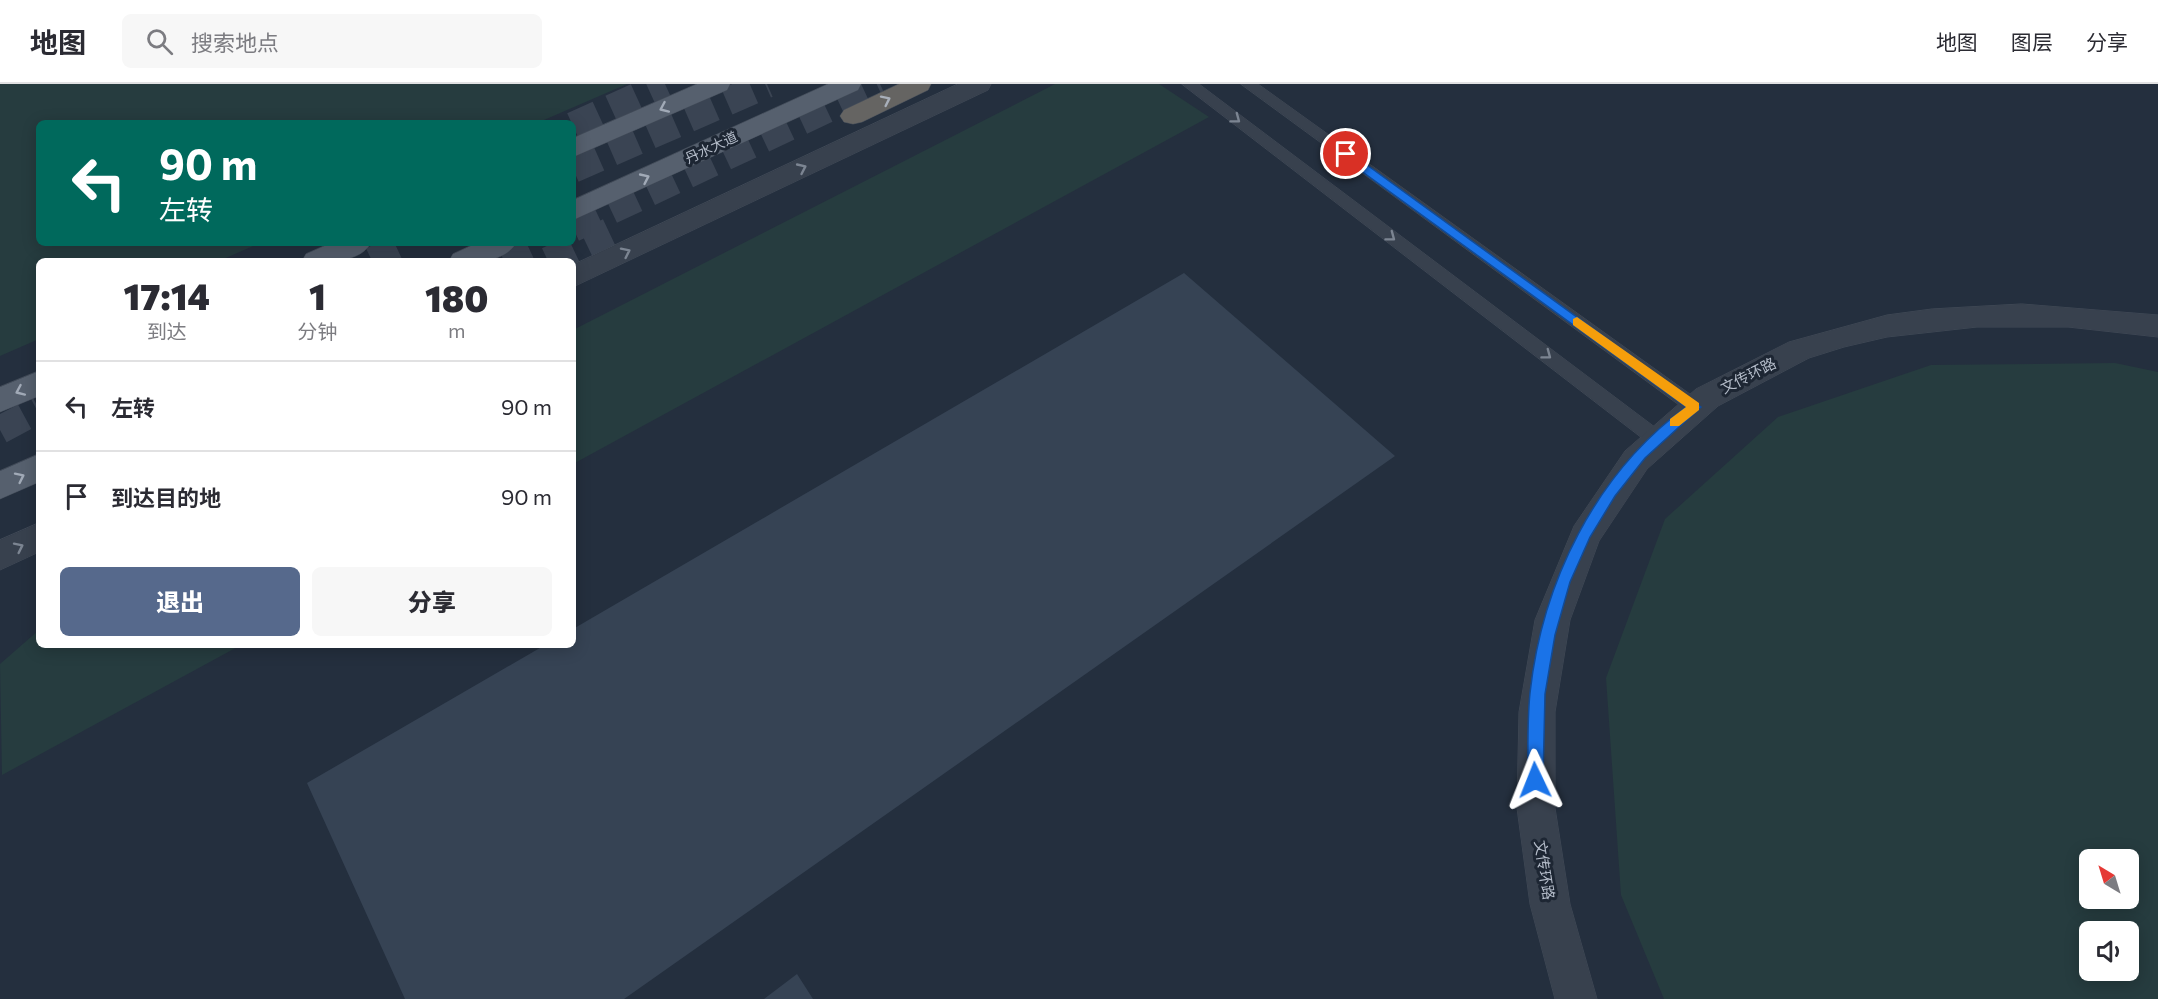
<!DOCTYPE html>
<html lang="zh">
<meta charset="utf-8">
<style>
body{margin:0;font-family:Commissioner,"Noto Sans SC",sans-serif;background:#f7f7f7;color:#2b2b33;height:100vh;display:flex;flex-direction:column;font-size:22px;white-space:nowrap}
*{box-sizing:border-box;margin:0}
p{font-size:20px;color:#7c7c81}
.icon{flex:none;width:33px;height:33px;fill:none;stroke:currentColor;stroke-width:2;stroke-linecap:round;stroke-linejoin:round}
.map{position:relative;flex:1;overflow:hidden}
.details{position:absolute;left:36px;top:174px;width:540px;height:390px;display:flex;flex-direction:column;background:#fff;border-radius:9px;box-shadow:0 3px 15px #0003}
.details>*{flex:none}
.top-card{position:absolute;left:36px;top:36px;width:540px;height:126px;border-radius:9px;box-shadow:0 3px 15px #0003;background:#00695c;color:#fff;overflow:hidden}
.needle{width:39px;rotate:322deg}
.tools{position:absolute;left:2079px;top:765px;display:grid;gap:12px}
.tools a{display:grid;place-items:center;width:60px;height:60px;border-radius:9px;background:#fff;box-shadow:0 3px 15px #0003;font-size:30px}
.pin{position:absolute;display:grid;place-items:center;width:51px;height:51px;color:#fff;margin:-26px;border:3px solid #fff;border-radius:50%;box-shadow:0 2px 6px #0007}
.me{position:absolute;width:66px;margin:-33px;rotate:358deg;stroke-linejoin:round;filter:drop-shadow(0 0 4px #0008)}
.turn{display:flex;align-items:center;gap:21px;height:126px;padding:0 24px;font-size:27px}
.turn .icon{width:78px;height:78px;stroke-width:2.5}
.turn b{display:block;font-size:42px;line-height:51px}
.eta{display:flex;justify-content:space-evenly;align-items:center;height:102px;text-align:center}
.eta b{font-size:36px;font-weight:800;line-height:42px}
.button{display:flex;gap:12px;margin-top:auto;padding:12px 24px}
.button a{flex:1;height:69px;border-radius:9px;background:#56698c;color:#fff;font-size:24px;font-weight:800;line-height:69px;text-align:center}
.button a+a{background:#f7f7f7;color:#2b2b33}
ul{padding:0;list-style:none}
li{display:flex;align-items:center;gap:18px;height:90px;padding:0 24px;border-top:2px solid #e1e1e2}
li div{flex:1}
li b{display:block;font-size:22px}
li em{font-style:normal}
header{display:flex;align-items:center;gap:36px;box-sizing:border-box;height:84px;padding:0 30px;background:#fff;border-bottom:2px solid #e1e1e2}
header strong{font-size:28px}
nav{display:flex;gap:33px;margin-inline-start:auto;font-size:21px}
.search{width:420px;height:54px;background:#f7f7f7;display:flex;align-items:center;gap:15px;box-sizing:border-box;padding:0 21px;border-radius:9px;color:#7c7c81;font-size:22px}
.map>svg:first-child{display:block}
.green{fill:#263c3f;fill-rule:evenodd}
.building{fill:#364354}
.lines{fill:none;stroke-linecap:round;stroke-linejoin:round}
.trunk-tunnel{stroke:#3a4453;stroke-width:28;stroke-dasharray:28 14;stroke-linecap:butt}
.service-casing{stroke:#414a57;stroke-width:1}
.minor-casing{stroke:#414a57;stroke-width:1}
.primary-casing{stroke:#414a57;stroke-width:1}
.trunk-casing{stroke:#434c59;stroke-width:1}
.service{fill:#38414e;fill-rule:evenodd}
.minor{fill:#38414e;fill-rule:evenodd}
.primary{fill:#56606e;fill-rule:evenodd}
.trunk{fill:#656462;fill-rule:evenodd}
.oneway{stroke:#a8afba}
.oneway2{stroke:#a1aab7}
.oneway3{stroke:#7c8592}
.route{fill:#1a73e8;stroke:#114b97;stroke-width:1.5}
.slow{fill:#f59e0b}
.labels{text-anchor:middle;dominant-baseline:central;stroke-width:6;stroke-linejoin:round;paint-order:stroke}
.far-street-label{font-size:14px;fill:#b4bcc9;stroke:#1d2633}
.street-label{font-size:15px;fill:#b4bcc9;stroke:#1d2633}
</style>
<header>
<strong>地图</strong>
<div class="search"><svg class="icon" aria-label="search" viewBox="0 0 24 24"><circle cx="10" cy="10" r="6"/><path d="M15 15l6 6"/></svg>搜索地点</div>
<nav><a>地图</a><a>图层</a><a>分享</a></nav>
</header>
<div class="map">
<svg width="2158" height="915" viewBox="0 0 2158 915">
<rect width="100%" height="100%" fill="#242f3e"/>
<!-- green -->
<path class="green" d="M0,0H627L537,39H39V159H260L219,177H39V255L0,272Z
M1055,0H1159L1209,33L573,380V246Z
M2115,279L2158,288V915H1664L1621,811L1606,594L1665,435L1778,333L1931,281ZM2090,776H2128V814H2090ZM2090,848H2128V886H2090Z
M39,546V561H241L2,691L0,580Z"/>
<!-- building -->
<path class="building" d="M1184,189L1395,372L624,915H405L307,699L545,561H573V545Z
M797,890L813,915H764Z"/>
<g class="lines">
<!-- trunk-tunnel -->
<path class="trunk-tunnel" d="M573,42L665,0
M573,85L767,0
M573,144L880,0
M372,177L410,159
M504,177L542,159
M548,177L609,148
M0,346L39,325"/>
<!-- service casing -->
<g class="service-casing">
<path id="service" d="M1182,0H1199L1664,350L1666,355L1664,360L1657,362L1650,360Z
M1241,0H1258L1701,318L1704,323L1701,328H1689Z"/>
</g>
<!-- minor casing -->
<g class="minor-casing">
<path id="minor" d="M958,0H991L988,6L573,203V181Z
M2022,220L2158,231V253L2068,243H1977L1887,253L1844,263L1809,274L1718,322L1647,385L1599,457L1570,536L1555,628V724L1570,820L1597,915H1555L1530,820L1517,724L1519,628L1535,536L1574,442L1625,367L1696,305L1789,258L1887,231L1932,225Z
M39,439V468L0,486V456Z"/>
</g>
<!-- primary casing -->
<g class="primary-casing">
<path id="primary" d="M697,0H730L727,6L573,73V54Z
M828,0H861L858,6L573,136V116Z
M331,159H371C358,181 324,177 302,177L306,170Z
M477,159H516C503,181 471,177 449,177L453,170Z
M39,287V312L0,328V303Z
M39,370V398L0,415V387Z"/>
</g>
<!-- trunk casing -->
<g class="trunk-casing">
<path id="trunk" d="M899,0H931L928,6L862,38L853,40L844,38L840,32L844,26Z"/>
</g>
<!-- service -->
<use href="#service" class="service"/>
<!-- minor -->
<use href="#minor" class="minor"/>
<!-- primary -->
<use href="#primary" class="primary"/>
<!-- trunk -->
<use href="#trunk" class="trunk"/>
</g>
<!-- one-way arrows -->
<defs><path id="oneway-chevron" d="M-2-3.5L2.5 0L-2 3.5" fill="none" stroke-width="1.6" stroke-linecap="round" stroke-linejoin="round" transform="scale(1.5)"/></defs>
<use class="oneway" href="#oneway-chevron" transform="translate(886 16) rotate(-26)"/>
<g class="oneway2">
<use href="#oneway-chevron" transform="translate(664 24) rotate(156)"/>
<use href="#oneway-chevron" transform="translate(645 94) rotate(-25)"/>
<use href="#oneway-chevron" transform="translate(20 307) rotate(156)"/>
<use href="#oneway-chevron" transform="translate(20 393) rotate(-26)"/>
</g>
<g class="oneway3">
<use href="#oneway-chevron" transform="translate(1236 35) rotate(37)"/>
<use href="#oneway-chevron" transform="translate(802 84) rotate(-25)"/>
<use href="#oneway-chevron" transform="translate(1391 153) rotate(37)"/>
<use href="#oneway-chevron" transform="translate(626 168) rotate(-26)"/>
<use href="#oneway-chevron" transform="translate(1547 271) rotate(37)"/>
<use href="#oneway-chevron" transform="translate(19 463) rotate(-26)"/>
</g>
<!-- route -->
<path class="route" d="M1342,68H1349L1701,323L1645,374L1615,412L1590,453L1570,498L1555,551L1545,610L1543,696L1541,702L1535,704L1530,702L1528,696C1528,668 1527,638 1530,609C1542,499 1595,390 1686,323L1342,73Z"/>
<!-- slow -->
<path class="slow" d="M1577,233L1699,319V326L1679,342H1670V335L1686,323L1573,241V235Z"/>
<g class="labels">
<!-- far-street labels -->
<g class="far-street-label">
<text transform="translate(711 63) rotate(-25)">丹水大道</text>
</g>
<!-- street labels -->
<g class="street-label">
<text transform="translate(1748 291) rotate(-27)">文传环路</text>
<text transform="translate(1545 786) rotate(81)">文传环路</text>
</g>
</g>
</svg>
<div class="tools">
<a><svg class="needle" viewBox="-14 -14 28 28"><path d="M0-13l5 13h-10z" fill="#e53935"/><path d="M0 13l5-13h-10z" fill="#7c7c81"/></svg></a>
<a><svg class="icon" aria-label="sound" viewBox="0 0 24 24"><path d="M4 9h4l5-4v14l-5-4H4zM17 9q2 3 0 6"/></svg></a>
</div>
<div class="pin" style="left:1346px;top:70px;background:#d93025"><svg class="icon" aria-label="arrive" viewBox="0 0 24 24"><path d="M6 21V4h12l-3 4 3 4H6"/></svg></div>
<svg class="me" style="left:1535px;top:696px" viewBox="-20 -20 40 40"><path d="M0-17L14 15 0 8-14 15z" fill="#1a73e8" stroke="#fff" stroke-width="4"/></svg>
<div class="top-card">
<div class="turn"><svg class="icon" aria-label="left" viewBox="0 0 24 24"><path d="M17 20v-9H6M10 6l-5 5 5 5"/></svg><div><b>90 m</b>左转</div></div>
</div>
<section class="details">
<div class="eta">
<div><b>17:14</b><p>到达</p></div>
<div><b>1</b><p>分钟</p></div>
<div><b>180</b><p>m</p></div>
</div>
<ul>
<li><svg class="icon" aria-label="left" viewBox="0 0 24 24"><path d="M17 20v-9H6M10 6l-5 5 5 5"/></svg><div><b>左转</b></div><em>90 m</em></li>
<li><svg class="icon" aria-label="arrive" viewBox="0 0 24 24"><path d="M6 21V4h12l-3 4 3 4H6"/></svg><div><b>到达目的地</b></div><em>90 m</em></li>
</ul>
<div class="button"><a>退出</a><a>分享</a></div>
</section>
</div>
